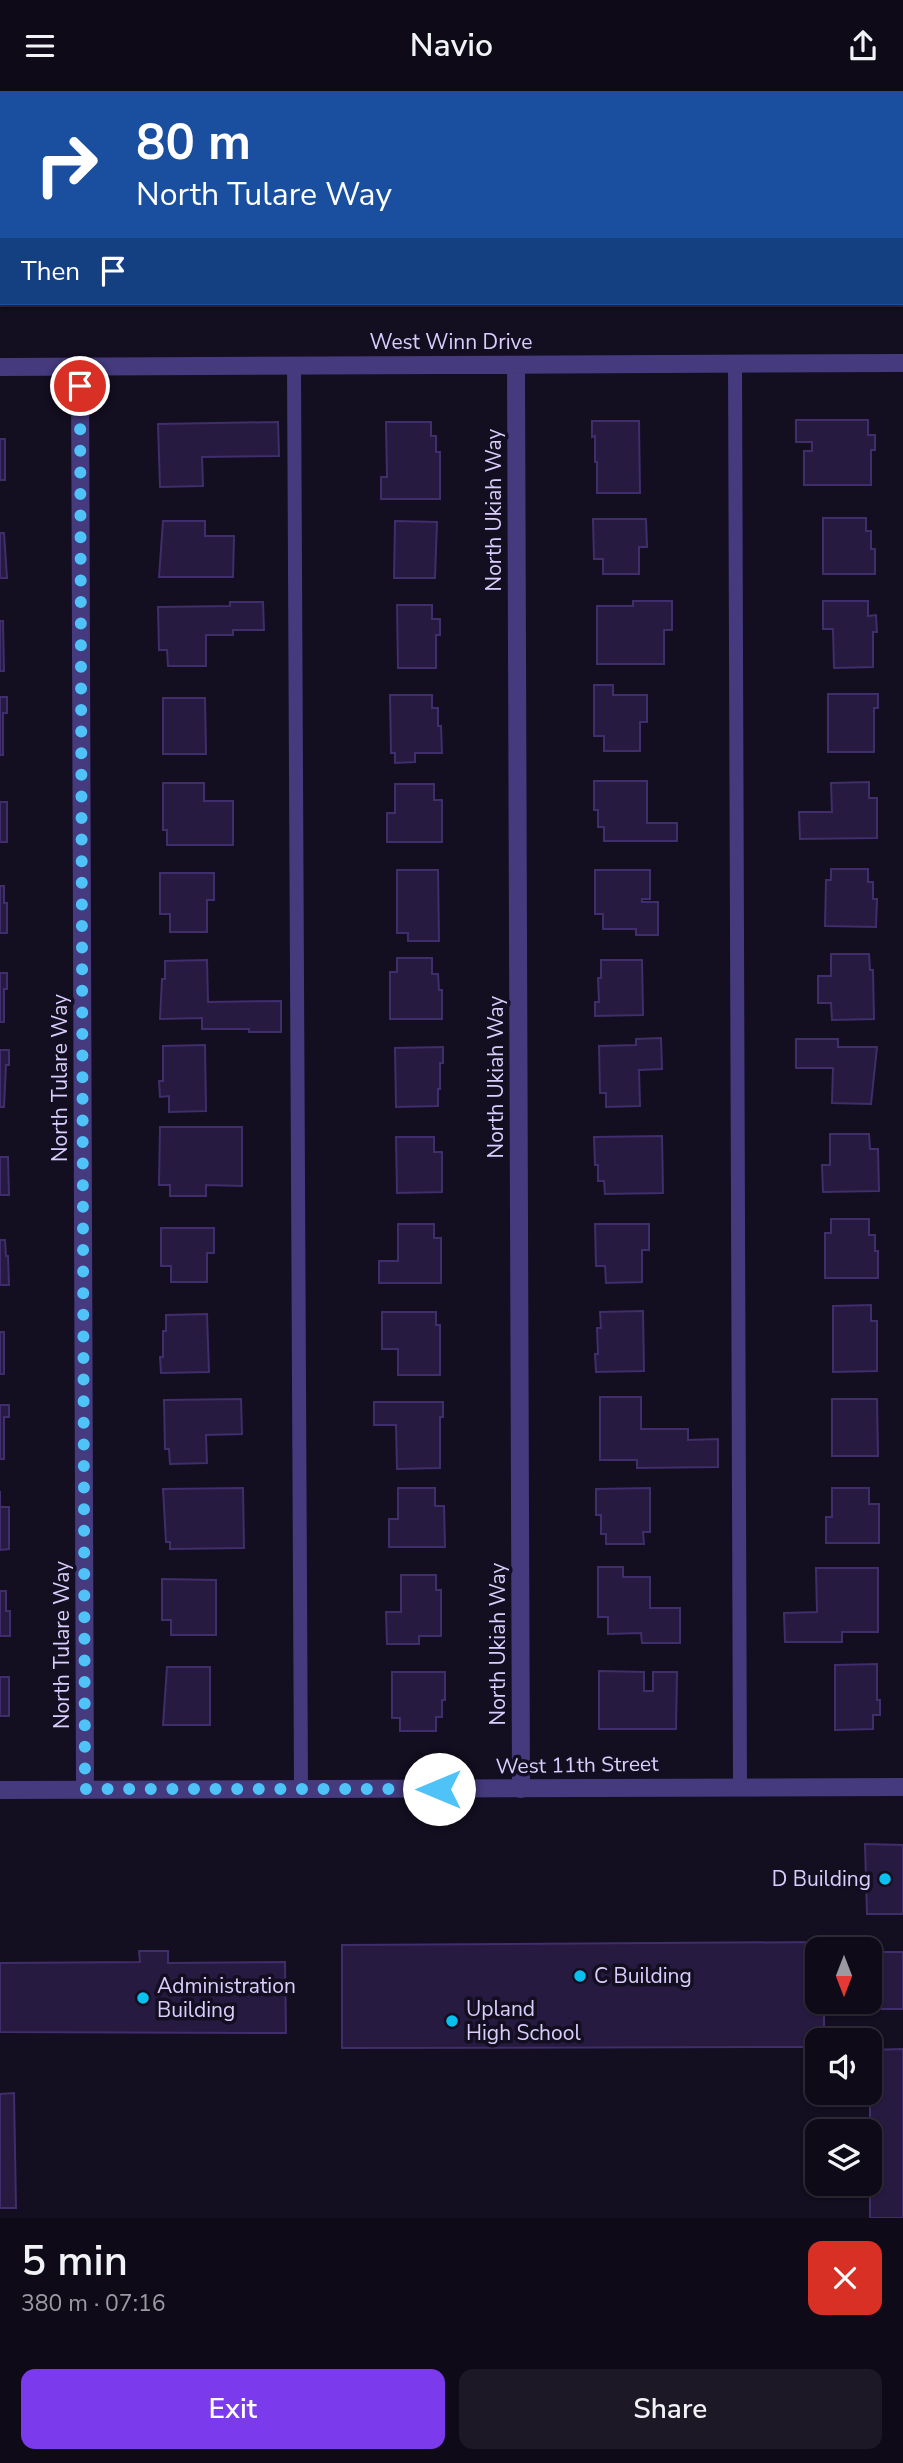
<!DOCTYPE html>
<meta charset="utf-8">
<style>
body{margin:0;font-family:"Nunito Sans",sans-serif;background:#1c1825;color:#f1f3f6;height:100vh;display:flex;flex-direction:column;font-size:26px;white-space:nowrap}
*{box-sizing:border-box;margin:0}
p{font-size:23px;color:#9b9aa2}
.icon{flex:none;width:38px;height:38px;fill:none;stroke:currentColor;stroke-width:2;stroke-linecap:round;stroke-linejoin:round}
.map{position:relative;height:2127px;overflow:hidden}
.sheet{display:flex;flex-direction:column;background:#0e0a18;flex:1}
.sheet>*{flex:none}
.hud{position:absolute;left:0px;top:0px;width:903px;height:214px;box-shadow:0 2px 5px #0004,0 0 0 2px #2e2b37;background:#1a4fa0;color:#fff;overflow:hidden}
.needle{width:46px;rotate:180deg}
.tools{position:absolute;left:805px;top:1846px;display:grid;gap:14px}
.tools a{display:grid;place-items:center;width:77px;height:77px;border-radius:14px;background:#0e0a18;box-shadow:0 2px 5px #0004,0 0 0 2px #2e2b37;font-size:35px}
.pin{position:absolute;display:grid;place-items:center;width:60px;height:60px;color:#fff;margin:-30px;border:4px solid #fff;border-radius:50%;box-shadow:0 2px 7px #0007}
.me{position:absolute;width:77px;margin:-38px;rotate:270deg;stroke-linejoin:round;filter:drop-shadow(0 0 5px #0008)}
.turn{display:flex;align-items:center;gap:24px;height:147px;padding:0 21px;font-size:32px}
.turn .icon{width:91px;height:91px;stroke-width:2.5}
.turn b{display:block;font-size:49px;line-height:60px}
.then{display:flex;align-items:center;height:66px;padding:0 21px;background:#0003;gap:14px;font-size:26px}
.round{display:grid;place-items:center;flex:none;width:74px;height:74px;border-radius:14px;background:#1c1825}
.headline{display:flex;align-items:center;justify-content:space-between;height:119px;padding:0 21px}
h1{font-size:42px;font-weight:600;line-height:52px}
.button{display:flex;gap:14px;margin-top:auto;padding:14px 21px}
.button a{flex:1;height:80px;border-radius:14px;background:#7c3aed;color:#fff;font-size:28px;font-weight:600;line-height:80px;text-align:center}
.button a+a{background:#1c1825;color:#f1f3f6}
header{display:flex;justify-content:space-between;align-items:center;height:91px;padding:0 21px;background:#0e0a18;font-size:32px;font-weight:600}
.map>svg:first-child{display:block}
.building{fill:#261a40;stroke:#402d6b;stroke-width:2}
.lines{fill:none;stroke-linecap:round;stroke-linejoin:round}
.service{stroke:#443a7d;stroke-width:14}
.minor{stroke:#443a7d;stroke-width:18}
.tertiary{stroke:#443a7d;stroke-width:18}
.route{stroke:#4fc3f7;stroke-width:12;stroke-dasharray:0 21.6}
.poi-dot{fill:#09c0ef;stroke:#130e20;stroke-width:2.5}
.labels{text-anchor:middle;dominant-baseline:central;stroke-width:7;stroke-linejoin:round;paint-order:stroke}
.street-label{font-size:21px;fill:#d9cefd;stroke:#130e20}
.poi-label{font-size:21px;fill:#d9cefd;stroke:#130e20;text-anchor:start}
</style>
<header><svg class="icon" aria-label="menu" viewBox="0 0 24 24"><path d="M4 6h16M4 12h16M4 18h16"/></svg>Navio<svg class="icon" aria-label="share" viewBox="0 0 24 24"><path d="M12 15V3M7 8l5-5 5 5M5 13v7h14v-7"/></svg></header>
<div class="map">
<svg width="903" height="2127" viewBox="0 0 903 2127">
<rect width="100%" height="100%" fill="#130e20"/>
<!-- building -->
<path class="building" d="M796,329H868V344H875V359H871V394H804V360H812V351H796Z
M592,330H639L640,402H597V371H595V345L592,346Z
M278,331L279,365L202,366L203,395L160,396L158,333Z
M386,331H431V345H436V361H440V408H381V386H387Z
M0,348H5V389H0Z
M823,427H866V440H871V458H875V483H823Z
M593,428H646L647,456H639V483H603V468H594Z
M163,430H205V445H234L233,486H159Z
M395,430L437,431L435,487H394Z
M0,442H4L7,487H0Z
M633,510H672V539H664V573H597V515H633Z
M823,510H868V525L876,524L877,541H873V576L834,577L833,538H823Z
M230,511H263L264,539H233V544H206V575H168L167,559H159L158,516L230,515Z
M397,514H432V528H440V544H436V577H398Z
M0,530H3L4,580H0Z
M594,594H613V604H647V631H640V660H604V645H594Z
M828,603H878V617H874V661H828Z
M390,604H432V617H438V635H441L442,662H415V671L395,672V662H391Z
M0,606H7V622H3V664H0Z
M163,607H205L206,663H163Z
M594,690H647V732H677V750H604V736H598V719H594Z
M869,691V707H877V747L800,748L799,721H832L831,692Z
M163,692H204V710H233V754H167V739H163Z
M395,693H434V709H442V751H387V722H395Z
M0,711H7V751H0Z
M831,778H868V791H873V808H877L876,836L825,835L826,789H831Z
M397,779H438L439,850H408V842H397Z
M595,779H650V808H642V811H658V844H636V838H603V823H595Z
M160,782H214V809H207V841H170V823H160Z
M0,795H4V812H7V842H0Z
M831,863H869L870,879H873L874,928L832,929L831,912H818V885H831Z
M397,867H432V883H438L439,899H442V928H390V881H397Z
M207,869L208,911L281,910V941H249V938H202V927L160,928L162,888H165V870Z
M601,869H642L643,924L595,925V911H599L598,887H601Z
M0,882H7V898H4V931H0Z
M661,947L662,978L639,979L640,1015L606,1016V1002H600L599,955L636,954V948Z
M796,948H838V956H877L871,1013L832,1012L833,977H796Z
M205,954L206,1020L169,1021V1005L160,1006L159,990H163V955Z
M443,956V972H440V998H438V1015L396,1016L395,957Z
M0,959H9V974H6L4,1016H0Z
M160,1036H242V1095L206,1094V1105H170V1094H159Z
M830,1043H869L870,1058H878L879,1100L823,1101L822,1074H830Z
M662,1045L663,1102L605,1103L604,1090H598V1074H595L594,1046Z
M396,1046H434V1061H442V1101L397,1102Z
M0,1066H8L9,1104H0Z
M831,1128H869V1144H875V1160H878V1187H825V1142H831Z
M398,1133H434V1147H441V1192H379V1170H398Z
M595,1133H649V1159H642V1191L606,1192L605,1175H596Z
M161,1137H214V1162H207V1191H171V1175H161Z
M0,1149H5L6,1165H8L9,1194H0Z
M871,1214V1230H877V1280L833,1281V1215Z
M643,1220L644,1280L596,1281L595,1263H598L597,1237H601L600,1221Z
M382,1221H436V1234H440V1284H398V1258H382Z
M207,1223L209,1281L161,1282L160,1266H163V1240H166V1224Z
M0,1241H4V1283H0Z
M600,1306H641V1338H688V1349L718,1348V1376L637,1377V1369H600Z
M241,1308L242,1343L206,1344L207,1372L170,1373L169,1358H165L164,1309Z
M832,1308H877L878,1365H832Z
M374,1311H443V1326H440V1377L397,1378L396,1334H374Z
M0,1314H9V1326H4V1368H0Z
M243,1397L244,1457L170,1458V1451H166L163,1398Z
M398,1397H435V1415H444L445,1456H389V1428H398Z
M650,1397V1441H643L644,1453H606V1443H601V1424H596V1398Z
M832,1397H869V1413H879V1452H826V1426H832Z
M0,1400V1416H9V1458L0,1459Z
M598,1476H623V1486H650V1517H680V1552H642L641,1542L608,1543V1526H598Z
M816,1477H878V1541H842V1551H785L784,1522L817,1521Z
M401,1484H436V1499H441V1545H419V1553H387L386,1521H401Z
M162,1488L216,1489V1544H171V1529H162Z
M0,1500H6V1520H10V1545H0Z
M877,1573V1609H880V1624H873V1638L835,1639V1574Z
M167,1576H210V1634H163Z
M599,1580L644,1581V1600H653V1581H677L676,1638H599Z
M392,1581H445V1609H442V1626H436V1640H400V1627H392Z
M0,1586H9V1625H0Z
M865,1753L903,1754V1823H867Z
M824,1851V1858H817V1911H824V1950H817V1956L342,1957V1854Z
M139,1860H168V1872L285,1871L286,1942L0,1941V1872L140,1871Z
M870,1861H903V1918H863V1911H870Z
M903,1958V2127H870V1959Z
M14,2002L16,2117H0V2003Z"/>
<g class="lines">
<!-- service -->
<path class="service" d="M901,45H903
M0,48H2
M735,273L740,1695
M294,274L301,1698"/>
<!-- minor -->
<path class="minor" d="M516,274L521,1698
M0,276L903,272
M80,276L85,1698"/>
<!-- tertiary -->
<path class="tertiary" d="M0,1699L903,1696"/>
</g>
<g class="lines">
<!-- route -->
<path class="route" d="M80,295L85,1698H439"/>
</g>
<!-- markers -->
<g class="poi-dot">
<circle cx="885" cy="1788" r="7"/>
<circle cx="580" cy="1885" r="7"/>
<circle cx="143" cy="1907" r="7"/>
<circle cx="452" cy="1930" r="7"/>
</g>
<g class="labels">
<!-- street labels -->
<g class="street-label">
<text x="451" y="251">West Winn Drive</text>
<text transform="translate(494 419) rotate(-90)">North Ukiah Way</text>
<text transform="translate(496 986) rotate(-90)">North Ukiah Way</text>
<text transform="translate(60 987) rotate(-90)">North Tulare Way</text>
<text transform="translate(498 1553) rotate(-90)">North Ukiah Way</text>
<text transform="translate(62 1554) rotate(-90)">North Tulare Way</text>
<text transform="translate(577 1674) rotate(-1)">West 11th Street</text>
</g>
<!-- poi labels -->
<g class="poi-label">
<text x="871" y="1788" text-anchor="end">D Building</text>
<text x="594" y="1885">C Building</text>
<text x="157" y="1895">Administration<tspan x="157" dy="24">Building</tspan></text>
<text x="466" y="1918">Upland<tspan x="466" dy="24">High School</tspan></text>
</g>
</g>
</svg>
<div class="tools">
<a><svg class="needle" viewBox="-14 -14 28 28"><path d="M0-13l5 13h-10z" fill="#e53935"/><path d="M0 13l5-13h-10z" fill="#9b9aa2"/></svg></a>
<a><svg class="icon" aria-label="sound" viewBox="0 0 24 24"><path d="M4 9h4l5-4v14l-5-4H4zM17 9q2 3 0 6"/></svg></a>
<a><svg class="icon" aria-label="layers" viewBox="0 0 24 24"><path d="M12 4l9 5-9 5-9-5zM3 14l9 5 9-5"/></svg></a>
</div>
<div class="pin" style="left:80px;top:295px;background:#d93025"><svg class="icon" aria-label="arrive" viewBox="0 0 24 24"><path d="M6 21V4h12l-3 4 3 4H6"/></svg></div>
<svg class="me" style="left:439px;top:1698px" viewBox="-20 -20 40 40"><circle r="19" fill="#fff"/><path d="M0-13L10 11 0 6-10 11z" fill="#4fc3f7"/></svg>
<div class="hud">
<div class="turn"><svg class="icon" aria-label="right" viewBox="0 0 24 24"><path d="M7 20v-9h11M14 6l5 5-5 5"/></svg><div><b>80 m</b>North Tulare Way</div></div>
<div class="then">Then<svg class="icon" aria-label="arrive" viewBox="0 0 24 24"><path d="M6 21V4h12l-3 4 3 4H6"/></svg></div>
</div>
</div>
<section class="sheet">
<div class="headline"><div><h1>5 min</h1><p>380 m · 07:16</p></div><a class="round" style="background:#d93025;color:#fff"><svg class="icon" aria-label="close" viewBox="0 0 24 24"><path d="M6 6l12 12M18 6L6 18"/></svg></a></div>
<div class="button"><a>Exit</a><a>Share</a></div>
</section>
